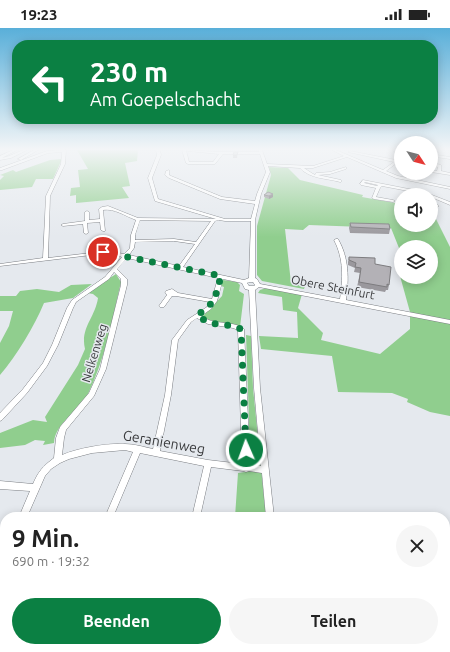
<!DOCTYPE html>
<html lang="de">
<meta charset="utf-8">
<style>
body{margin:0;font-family:Ubuntu,sans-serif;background:#f6f6f6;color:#222;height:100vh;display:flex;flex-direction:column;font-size:15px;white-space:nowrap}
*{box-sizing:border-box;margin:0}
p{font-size:13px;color:#767676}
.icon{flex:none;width:22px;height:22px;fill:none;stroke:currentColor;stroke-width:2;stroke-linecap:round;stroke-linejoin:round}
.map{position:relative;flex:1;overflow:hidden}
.panel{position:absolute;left:0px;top:484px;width:450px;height:140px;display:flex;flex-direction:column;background:#fff;border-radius:16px 16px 0 0;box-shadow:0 2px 10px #0003}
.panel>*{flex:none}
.hud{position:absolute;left:12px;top:12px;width:426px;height:84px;border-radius:16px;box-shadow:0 2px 10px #0003;background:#0b8043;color:#fff;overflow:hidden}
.needle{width:26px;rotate:126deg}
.controls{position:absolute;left:394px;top:108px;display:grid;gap:8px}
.controls a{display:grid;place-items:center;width:44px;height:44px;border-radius:50%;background:#fff;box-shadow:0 2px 10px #0003;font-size:20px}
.pin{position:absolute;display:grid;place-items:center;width:34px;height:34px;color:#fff;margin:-17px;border:2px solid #fff;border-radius:50%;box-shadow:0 1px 4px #0007}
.me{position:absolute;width:44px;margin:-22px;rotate:358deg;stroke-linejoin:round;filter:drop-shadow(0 0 3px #0008)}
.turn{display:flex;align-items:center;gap:14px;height:84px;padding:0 12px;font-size:18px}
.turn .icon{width:52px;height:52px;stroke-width:2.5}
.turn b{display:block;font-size:28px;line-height:34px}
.round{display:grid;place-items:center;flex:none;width:42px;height:42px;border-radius:21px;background:#f6f6f6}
.summary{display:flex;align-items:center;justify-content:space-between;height:68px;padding:0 12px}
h1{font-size:24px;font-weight:700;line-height:30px}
.primary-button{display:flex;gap:8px;margin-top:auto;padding:8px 12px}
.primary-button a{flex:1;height:46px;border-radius:24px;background:#0b8043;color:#fff;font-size:16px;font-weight:700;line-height:46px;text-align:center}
.primary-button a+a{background:#f6f6f6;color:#222}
.status{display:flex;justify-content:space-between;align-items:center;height:28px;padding:0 20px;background:#fff;direction:ltr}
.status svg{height:11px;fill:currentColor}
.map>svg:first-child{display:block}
.green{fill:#90ce8e}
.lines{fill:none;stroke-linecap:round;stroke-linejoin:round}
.minor-casing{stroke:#7b7e83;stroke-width:1}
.minor{fill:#fff;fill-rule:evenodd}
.wall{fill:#9a989d}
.shaded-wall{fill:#7d7c7f}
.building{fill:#b3b1b6;stroke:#7d7c7f}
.route{stroke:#0b8043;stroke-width:7;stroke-dasharray:0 12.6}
.labels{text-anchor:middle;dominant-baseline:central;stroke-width:3;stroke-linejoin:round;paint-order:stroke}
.street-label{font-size:12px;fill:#393a3c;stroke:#e5e9ee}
.near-street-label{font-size:14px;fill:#393a3c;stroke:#e5e9ee}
</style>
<div class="status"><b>19:23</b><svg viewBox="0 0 49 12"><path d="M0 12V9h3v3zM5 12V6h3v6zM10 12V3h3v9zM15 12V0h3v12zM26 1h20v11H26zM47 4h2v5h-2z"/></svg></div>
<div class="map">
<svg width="450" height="624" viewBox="0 0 450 624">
<rect width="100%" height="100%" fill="#e5e9ee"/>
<!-- green -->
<path class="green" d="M77,122H138L137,133L125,135L130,158L122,159L129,170L76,175V167L70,168L71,160L80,159L78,142L88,141Z
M62,131L53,151H36L32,159L0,162V152L4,148L0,147L13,142L16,144L50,132Z
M269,139L288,140L300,152L363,167L362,169L401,176V197H431V186L434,187L450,219V388L430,384L407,374L408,371L392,365L338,364L332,328L261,321L259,308L298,310L297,284L283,282L282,269L258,265L260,262L266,260L302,266L298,280L323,305L321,312L380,326L410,301V284L400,248L431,249V219H401V225L391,200L309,197L303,202L285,201L291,255L305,258L304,261L262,253L257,247V198L271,147Z
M116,246L121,254C112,292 105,332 87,368C79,383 55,395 54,415L43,417L45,413L35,412L25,417L0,420V405L33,392L47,394L45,389L78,337L85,321C80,300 95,290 98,270L93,266L87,265Z
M223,252L237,254L240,257L239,263L244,266L240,299L215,295L202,289L222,268L224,259L221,258Z
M92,256L73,270L44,275C34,299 17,327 0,347V315L9,298L13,283H0V268H16L20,263L37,261L59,264L71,257Z
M246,307L251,308L253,360L266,489H235L238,445L245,444L249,393Z
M216,619H270V624H214Z"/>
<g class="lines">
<!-- minor casing -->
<g class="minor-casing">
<path id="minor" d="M13,122H17L2,130L9,128L23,122H27L11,130L0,132V128Z
M34,122H38L21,132L18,131Z
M66,122L65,136L50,168L48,230L108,223L124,226L130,220L131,207L136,192C125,188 114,180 103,182L105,203H103L101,202L100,194L87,195L88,205L86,206L84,205L83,196L63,198L61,197L63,196L85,193V184L87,183L89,184V192L100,191L99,181L102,179L108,178L138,190L216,191L155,173L148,150L157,127L156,122H160L161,127L152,150L158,171L225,191H251L255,176L220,171L169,150L165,147L166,143L169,142V147L171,148L222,169L255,173L257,166L266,144L260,126H223L215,136H188L186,135L182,122H186L189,134H213L219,126L188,123L186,122L219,124H259L258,122H262L267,136L313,138L344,128L332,122H336L383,142L394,134L348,124L350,123L396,132L398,129L393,122H397C399,126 403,128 399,133H401V135L398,134L386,143L398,148L450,159V161L396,150L347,129L313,140H304L310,144L315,147L316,145H317L330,144L346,139V141L330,146L318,147L341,152V154H340C326,150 310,151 300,140L268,138L270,144L261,166L255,192V250L257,251L260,256L340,271C343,251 344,231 334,212L336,211H338C349,230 349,251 346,272L450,292V296L259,259L255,262L260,360L274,489H266L262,445L249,443L246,444L243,443L211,439L200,489H192L204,438L140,425L113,489H105L133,424L125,422L92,425L69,431L60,435L51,441L45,448L27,489H19L30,463L0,461V453L33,456C38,444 43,438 54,430L56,410L60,399L89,365L100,341L121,257V251L114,244L109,251L76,274L73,280L58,317L47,338L27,365L2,392L0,393V385L23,361L43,335L52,317L67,280L72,272L105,249L122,229L108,225L0,238V236L43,230L46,168L61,136L62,124L48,125L2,142H0V140L47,123ZM140,192L211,193L196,214L174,211L135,212V207ZM219,192L225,193H251L249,250L244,252L183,239L215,193ZM174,213L195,216L179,238L129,227L134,220L135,214ZM127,230L218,250L212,271L178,265L172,261L166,263L165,264L167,267L159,278L160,279H164L172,268H176L210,274L207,279L187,292L172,312L165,367L153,421C144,419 134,416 125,416C108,415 78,420 62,427L64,410L66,402L94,368L106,341L127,257V251L117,241ZM223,251L242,255L245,261L249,262L254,360L261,438L250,437L244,301C236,294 223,296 213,293C209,293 205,290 201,288L211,281L217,273ZM249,254H253L255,257L254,258H249L247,255ZM197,290L208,296L233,300L238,302L242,436L208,432L160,423L171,367L178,312L191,294Z
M435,122H439L437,127L450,129V131L436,129L433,135L441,137V143L450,145V147L431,144V142L437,143L438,139L431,137V132L433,128H431V126H433Z
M363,152L424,164L426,165L424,166L382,158L380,160L376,169L393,172L395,173L393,174L374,171L372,170L376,160L361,157L360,156ZM365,154L378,157L377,158L364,155Z
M430,167H432L450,174V177L431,169V167Z
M431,175L438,177L439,178L437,179L431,177Z
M5,514C5,520 7,527 0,529C0,523 0,516 5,514Z
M43,619H54L52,624H41Z
M159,619H169L167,624H157Z
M270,619H280L281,624H271Z"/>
</g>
<!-- minor -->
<use href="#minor" class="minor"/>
</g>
<!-- wall -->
<path class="wall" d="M238,124L237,130H233V127Z
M264,167L273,169L269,171L264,169Z
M350,195L390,201L389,206L350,205L349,200Z
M349,229L375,236L389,257L388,262H386L385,264L357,259L360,245L354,244L355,240L348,237V234Z"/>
<!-- shaded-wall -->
<path class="shaded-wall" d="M273,166V169L269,171V168Z"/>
<!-- building -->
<path class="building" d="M234,124H238L237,127H233Z
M268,164L273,166L269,168L264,167Z
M350,195L389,196L390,201L351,199Z
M349,229L375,230V236L391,239L389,257L387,256V259L359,254L361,240L355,239L356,235L349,232Z
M144,619H147L150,620L149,624H142Z"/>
<!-- sky -->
<linearGradient id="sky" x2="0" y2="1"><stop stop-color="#59afd9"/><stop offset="0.58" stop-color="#f3f5f7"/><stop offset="1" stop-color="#f3f5f7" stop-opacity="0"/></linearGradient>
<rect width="450" height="209" fill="url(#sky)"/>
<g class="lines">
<!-- route -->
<path class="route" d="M103,224L221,248L214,273L197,288L210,295L234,298L241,301L246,422"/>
</g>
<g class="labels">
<!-- street labels -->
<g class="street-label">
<text transform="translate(333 259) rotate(11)">Obere Steinfurt</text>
<text transform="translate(94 325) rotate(-73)">Nelkenweg</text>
</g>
<!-- near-street labels -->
<g class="near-street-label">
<text transform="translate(164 414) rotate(10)">Geranienweg</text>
</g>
</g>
</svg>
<div class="controls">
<a><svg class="needle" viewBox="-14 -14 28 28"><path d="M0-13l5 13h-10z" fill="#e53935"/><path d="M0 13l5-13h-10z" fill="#767676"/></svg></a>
<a><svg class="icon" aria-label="sound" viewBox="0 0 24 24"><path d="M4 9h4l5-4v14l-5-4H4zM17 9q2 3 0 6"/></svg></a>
<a><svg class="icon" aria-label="layers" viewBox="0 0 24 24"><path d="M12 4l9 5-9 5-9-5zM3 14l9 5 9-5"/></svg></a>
</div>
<div class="pin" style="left:103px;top:224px;background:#d93025"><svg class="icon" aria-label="arrive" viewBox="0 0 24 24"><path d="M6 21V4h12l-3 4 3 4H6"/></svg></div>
<svg class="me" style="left:246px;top:422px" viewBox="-20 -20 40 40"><circle r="17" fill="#0b8043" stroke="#fff" stroke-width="3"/><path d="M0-11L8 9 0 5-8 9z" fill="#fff"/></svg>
<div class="hud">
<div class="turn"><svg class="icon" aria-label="left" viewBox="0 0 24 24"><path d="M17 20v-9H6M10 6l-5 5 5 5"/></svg><div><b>230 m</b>Am Goepelschacht</div></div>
</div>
<section class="panel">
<div class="summary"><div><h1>9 Min.</h1><p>690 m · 19:32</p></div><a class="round"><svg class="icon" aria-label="close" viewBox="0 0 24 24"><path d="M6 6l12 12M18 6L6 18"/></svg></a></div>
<div class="primary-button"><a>Beenden</a><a>Teilen</a></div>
</section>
</div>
